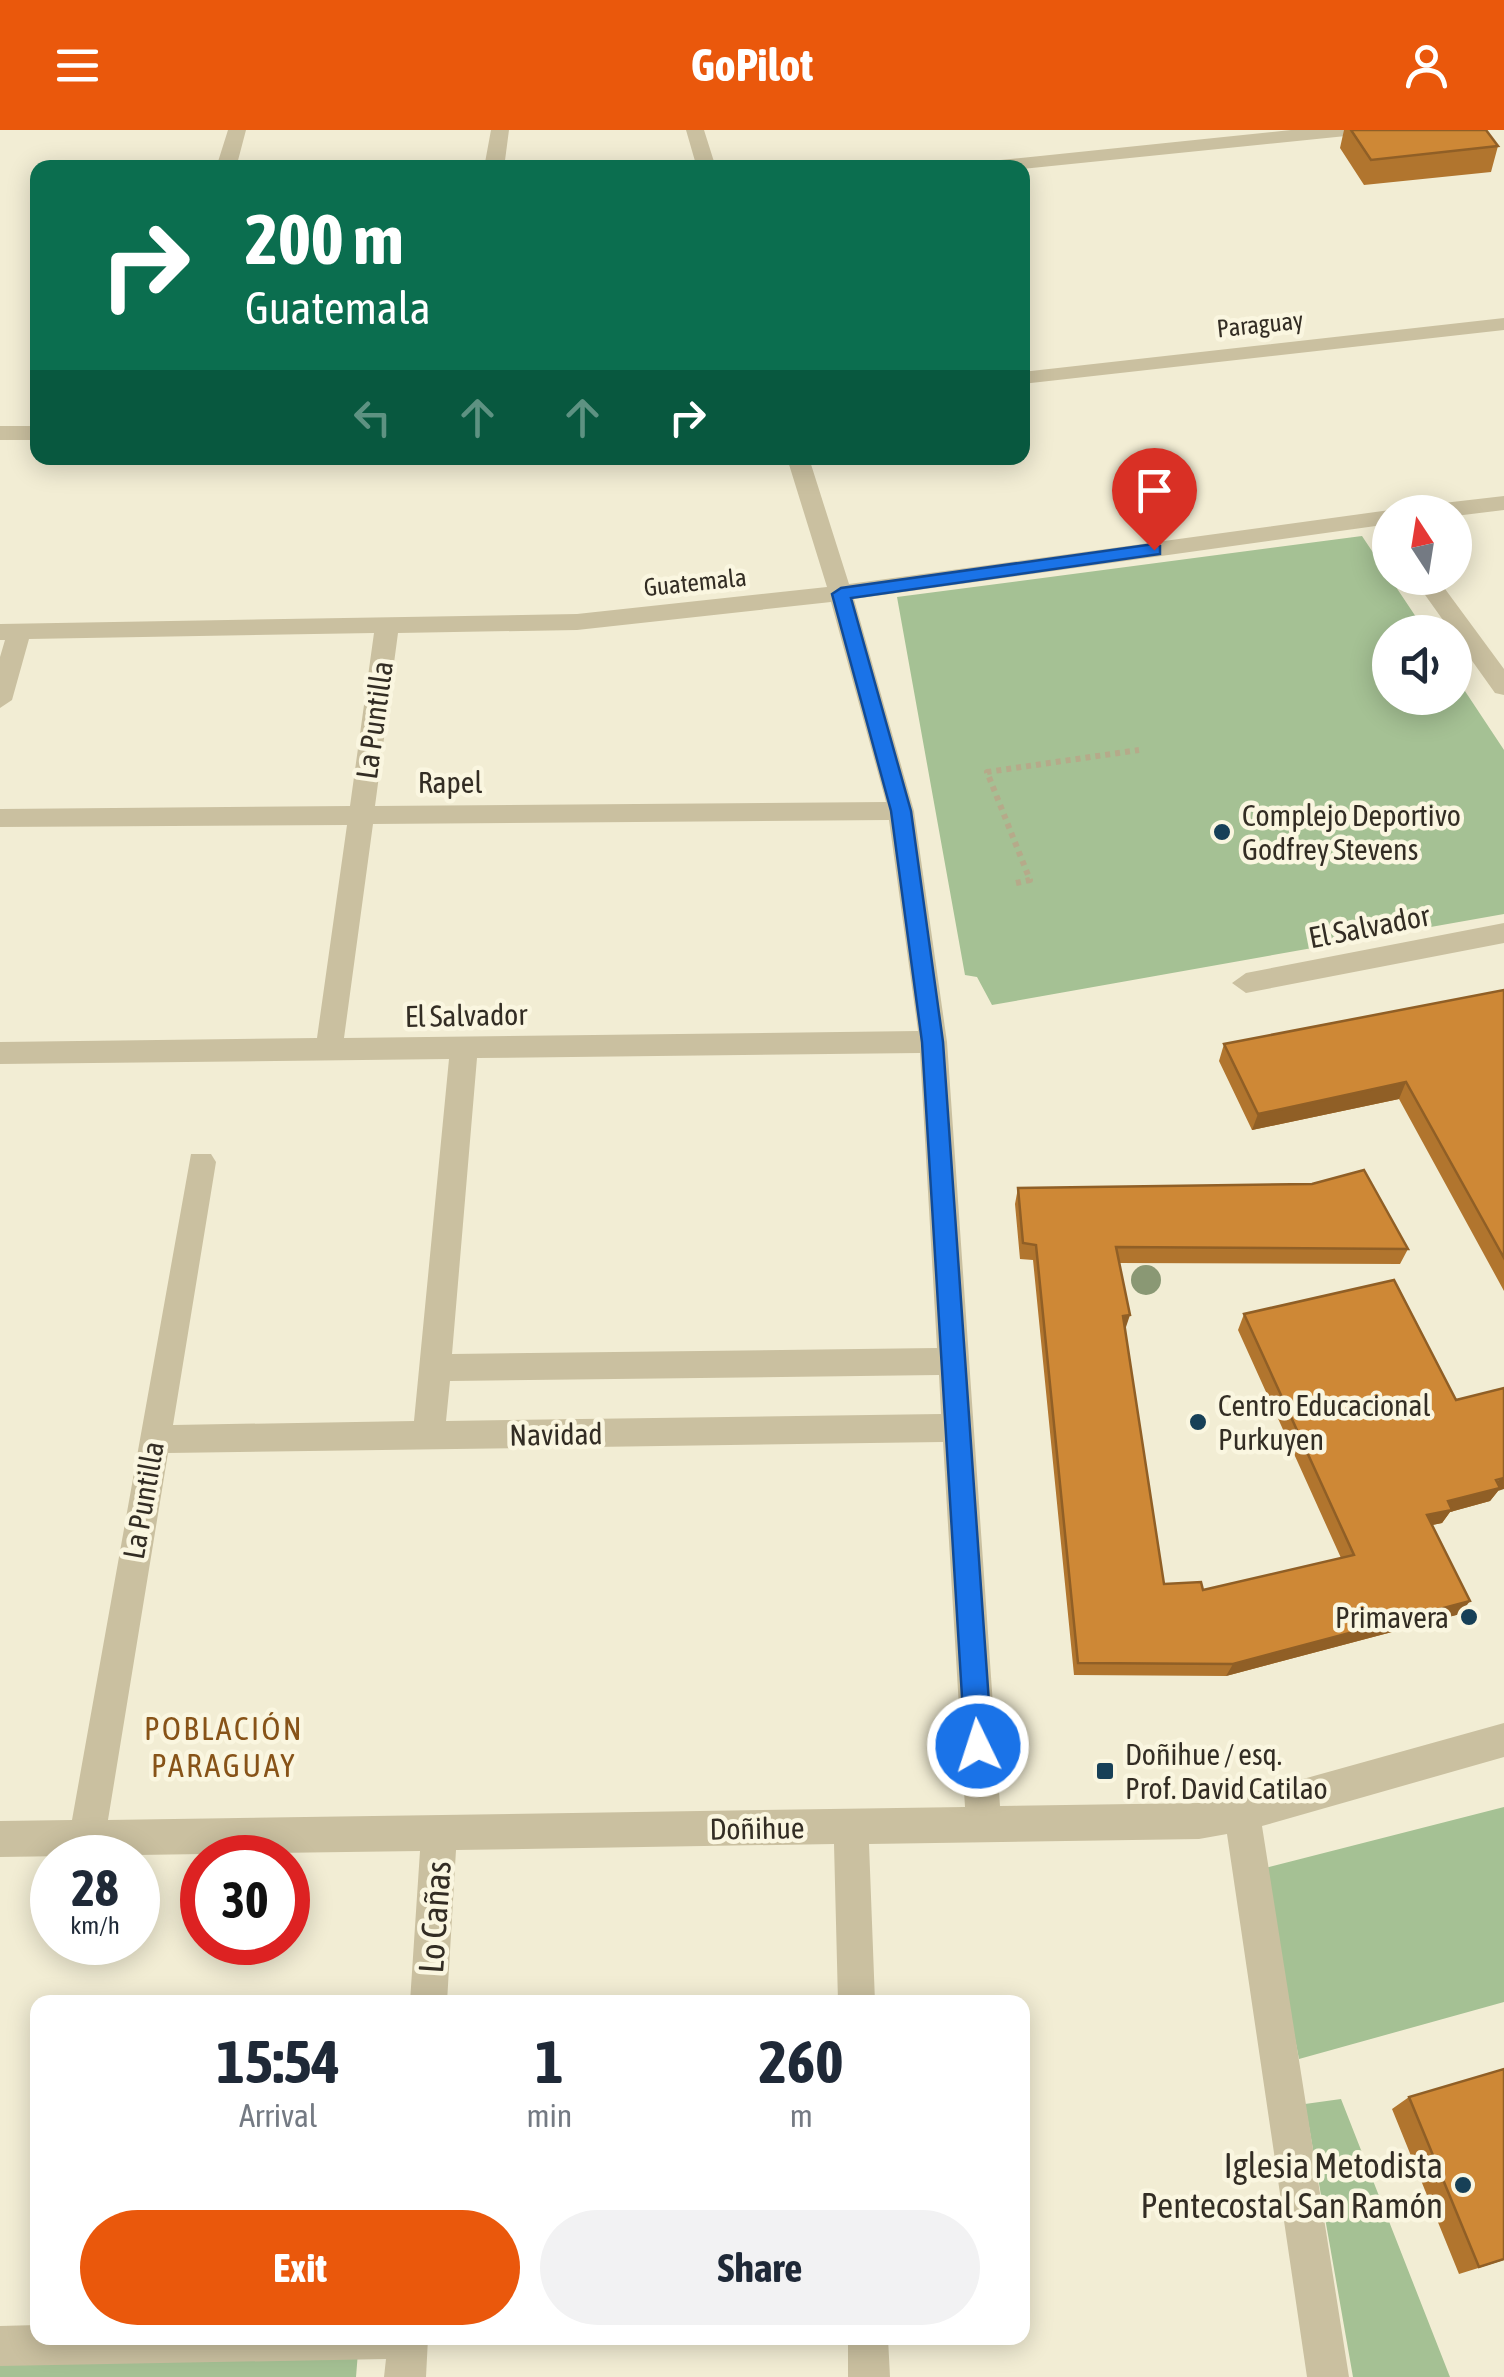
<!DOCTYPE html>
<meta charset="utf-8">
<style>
body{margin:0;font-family:"Asap Condensed",sans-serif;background:#f2f2f3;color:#1f2937;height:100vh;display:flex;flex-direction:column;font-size:38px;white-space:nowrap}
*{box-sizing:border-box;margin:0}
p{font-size:32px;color:#747a83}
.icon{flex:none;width:55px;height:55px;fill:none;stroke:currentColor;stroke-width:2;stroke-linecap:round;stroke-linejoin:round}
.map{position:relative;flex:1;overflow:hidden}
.details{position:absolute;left:30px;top:1865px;width:1000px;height:350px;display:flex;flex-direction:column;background:#fff;border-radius:20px;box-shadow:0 5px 25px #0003}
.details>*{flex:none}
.hud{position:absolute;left:30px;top:30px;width:1000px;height:305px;border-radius:20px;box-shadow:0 5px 25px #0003;background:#0b6e4f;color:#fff;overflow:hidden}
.needle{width:65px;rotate:348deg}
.fabs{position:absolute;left:1372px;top:365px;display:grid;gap:20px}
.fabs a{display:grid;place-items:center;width:100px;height:100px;border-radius:50%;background:#fff;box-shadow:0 5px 25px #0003;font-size:50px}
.speed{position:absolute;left:30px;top:1705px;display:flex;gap:20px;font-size:50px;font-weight:700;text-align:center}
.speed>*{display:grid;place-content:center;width:130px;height:130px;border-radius:50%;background:#fff;box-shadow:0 5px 25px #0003;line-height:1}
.speed small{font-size:25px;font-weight:400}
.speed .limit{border:15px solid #d22;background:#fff;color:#111}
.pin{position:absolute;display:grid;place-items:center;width:85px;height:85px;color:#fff;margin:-102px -42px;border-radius:50% 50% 50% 0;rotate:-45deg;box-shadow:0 0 10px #0007}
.pin .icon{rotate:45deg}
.me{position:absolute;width:110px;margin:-55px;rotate:356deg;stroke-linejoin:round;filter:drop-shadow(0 0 8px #0008)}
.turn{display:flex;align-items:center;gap:35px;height:210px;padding:0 50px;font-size:45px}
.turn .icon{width:130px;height:130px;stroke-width:2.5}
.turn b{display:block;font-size:70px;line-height:85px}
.lanes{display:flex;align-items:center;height:95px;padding:0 50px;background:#0003;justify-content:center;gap:50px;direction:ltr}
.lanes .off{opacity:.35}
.eta{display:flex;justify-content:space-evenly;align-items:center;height:170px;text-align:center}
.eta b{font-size:60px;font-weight:700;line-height:70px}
.cta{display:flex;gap:20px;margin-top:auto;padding:20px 50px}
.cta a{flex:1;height:115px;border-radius:60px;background:#ea580c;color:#fff;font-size:40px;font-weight:700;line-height:115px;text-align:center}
.cta a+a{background:#f2f2f3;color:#1f2937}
header{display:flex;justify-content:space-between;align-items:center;height:130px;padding:0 50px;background:#ea580c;color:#fff;font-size:45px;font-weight:700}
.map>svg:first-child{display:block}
.green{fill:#a5c194}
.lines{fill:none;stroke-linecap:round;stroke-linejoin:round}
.path{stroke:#b6aa8a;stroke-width:6;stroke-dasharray:5 5;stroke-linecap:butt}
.minor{fill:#cac0a0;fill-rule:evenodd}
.tree{fill:#8a9874}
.wall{fill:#b1752e}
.shaded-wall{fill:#905f26}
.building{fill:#ce8836;stroke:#905f26;stroke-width:2.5}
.route{fill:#1a73e8;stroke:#114b97;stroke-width:2.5}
.poi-dot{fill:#174057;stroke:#faf6e0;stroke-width:4}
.labels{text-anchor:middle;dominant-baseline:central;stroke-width:9;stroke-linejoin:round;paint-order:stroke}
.far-street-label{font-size:25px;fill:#332d24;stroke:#faf6e0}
.street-label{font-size:30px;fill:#332d24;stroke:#faf6e0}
.poi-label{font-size:30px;fill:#332d24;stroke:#faf6e0;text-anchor:start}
.neighbourhood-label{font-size:32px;letter-spacing:2.5px;fill:#875318;stroke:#faf6e0}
.near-street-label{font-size:35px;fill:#332d24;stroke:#faf6e0}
.near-poi-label{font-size:35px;fill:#332d24;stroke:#faf6e0;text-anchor:end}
</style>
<header><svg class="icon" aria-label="menu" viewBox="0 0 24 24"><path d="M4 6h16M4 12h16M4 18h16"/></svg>GoPilot<svg class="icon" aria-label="person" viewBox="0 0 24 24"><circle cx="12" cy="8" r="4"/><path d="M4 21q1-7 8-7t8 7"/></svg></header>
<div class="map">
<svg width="1504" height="2247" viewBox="0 0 1504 2247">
<rect width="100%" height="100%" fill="#f2edd4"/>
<!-- green -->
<path class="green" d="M1362,406L1426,502H1390V568H1455V546L1504,620V784L992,875L977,847L965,845L897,467Z
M1504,1677V1872L1299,1929L1261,1739Z
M1341,1969L1450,2247H1353L1305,1974Z
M358,2222L356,2247H0V2229Z"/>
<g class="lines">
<!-- path -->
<path class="path" d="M1016,753L1030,750L987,642L1139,620"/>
<!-- minor -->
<path class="minor" d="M228,0H246L236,38H216Z
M491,0H509L504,38H484Z
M686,0H704L716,38H697Z
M1291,0H1355L1346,6L1022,39L972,38L981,32Z
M1504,188V200L1022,254V242Z
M0,296H38V310H0Z
M787,328H809L849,454L1390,380L1398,382H1390V394L854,469L914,681L947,912L1000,1676L1199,1673L1242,1666L1504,1593V1627L1262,1696L1349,2247H1307L1227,1704L1199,1709L869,1714L875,1872H838L834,1714L456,1720L447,1872H410L420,1721L0,1727V1691L72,1690L191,1024H211L216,1032L173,1295L414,1291L449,929L0,934V912L317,908L347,695L0,697V679L350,676L374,503L29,509L12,570L0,578V527L5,510H0V494L577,484L827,457ZM831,472L886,672L375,676L398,503L577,500ZM889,690L918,901L344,908L373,694ZM920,923L937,1218L452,1224L477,928ZM939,1245L941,1284L446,1291L450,1251ZM943,1312L965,1677L108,1690L168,1323Z
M1504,366V380L1455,386L1415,382L1426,375Z
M1413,448H1437L1504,539V565L1495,563Z
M1504,793V813L1246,863L1232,853L1246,843Z
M38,2195V2208H428L426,2247H384L386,2229L0,2236V2196Z
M848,2208H888L890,2247H848Z"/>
</g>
<!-- trees -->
<circle class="tree" cx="1146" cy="1150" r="15"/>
<!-- wall -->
<path class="wall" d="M1344,0H1486L1498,16L1491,42L1364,55L1340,18Z
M1504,860V1161L1399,969L1252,1000L1219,931L1224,914Z
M1018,1058L1408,1119L1400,1134L1119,1133L1125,1200L1164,1454L1203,1460L1341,1428L1238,1200L1244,1184L1456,1270L1498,1361L1490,1371L1450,1382L1442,1393L1432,1395L1460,1484L1226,1546L1074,1545L1033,1130L1020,1129L1015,1074Z
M1504,1939V2130L1459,2144L1392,1979L1409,1967Z"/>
<!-- shaded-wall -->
<path class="shaded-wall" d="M1406,952L1399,969L1252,1000L1258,984Z
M1130,1185L1125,1200L1123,1186Z
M1504,1348V1359L1498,1361L1490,1371L1450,1382L1442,1393L1418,1398L1427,1385L1448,1371Z
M1470,1471L1460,1484L1226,1546L1233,1534Z"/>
<!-- building -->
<path class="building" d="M1351,0H1486L1498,16L1371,30Z
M1504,860V1128L1406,952L1258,984L1224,914Z
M1364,1040L1408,1119L1116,1117L1130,1185L1123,1186L1164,1454L1201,1452L1203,1460L1354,1425L1244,1184L1394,1150L1456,1270L1504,1258V1348L1496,1350L1500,1358L1448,1371L1452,1380L1427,1385L1470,1471L1233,1534L1078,1533L1036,1115L1023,1113L1018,1058L1312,1054Z
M1504,1939V2129L1479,2137L1409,1967Z"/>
<!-- route -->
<path class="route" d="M1154,414L1160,416V424L851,468L911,681L943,912L992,1616L988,1625L978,1628L969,1625L965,1616L922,912L891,681L832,464L841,458Z"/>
<!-- markers -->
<g class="poi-dot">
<circle cx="1222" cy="702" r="10"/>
<circle cx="1198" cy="1292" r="10"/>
<circle cx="1469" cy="1487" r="10"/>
<rect x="1095" y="1631" width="20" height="20" rx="5"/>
<circle cx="1463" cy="2055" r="10"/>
</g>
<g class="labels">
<!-- far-street labels -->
<g class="far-street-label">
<text transform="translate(1260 194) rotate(-6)">Paraguay</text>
<text transform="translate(695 452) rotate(-6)">Guatemala</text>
</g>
<!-- street labels -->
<g class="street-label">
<text transform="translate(374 590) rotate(-82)">La Puntilla</text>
<text x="450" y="652">Rapel</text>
<text transform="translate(1369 796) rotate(-11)">El Salvador</text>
<text transform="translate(466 885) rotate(-1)">El Salvador</text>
<text transform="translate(556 1304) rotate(-1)">Navidad</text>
<text transform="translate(143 1370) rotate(-80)">La Puntilla</text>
<text transform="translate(757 1698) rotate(-1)">Doñihue</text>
</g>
<!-- poi labels -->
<g class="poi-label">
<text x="1242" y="685">Complejo Deportivo<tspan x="1242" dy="34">Godfrey Stevens</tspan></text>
<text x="1218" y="1275">Centro Educacional<tspan x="1218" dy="34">Purkuyen</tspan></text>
<text x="1449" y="1487" text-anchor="end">Primavera</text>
<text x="1125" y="1624">Doñihue / esq.<tspan x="1125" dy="34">Prof. David Catilao</tspan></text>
</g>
<!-- neighbourhood labels -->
<g class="neighbourhood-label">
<text x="224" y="1598">POBLACIÓN<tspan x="224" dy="37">PARAGUAY</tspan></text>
</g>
<!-- near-street labels -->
<g class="near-street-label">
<text transform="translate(434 1787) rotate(-86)">Lo Cañas</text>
</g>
<!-- near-poi labels -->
<g class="near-poi-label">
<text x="1443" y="2035">Iglesia Metodista<tspan x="1443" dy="40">Pentecostal San Ramón</tspan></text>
</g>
</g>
</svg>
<div class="fabs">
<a><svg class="needle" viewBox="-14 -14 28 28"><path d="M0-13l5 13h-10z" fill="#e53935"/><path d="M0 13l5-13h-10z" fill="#747a83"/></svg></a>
<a><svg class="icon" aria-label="sound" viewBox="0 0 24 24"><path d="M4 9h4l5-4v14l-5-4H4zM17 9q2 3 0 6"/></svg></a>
</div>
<div class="speed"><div>28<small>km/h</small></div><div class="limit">30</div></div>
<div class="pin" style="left:1154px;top:420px;background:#d93025"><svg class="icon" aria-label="arrive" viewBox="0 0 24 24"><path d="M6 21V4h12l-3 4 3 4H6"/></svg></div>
<svg class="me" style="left:978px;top:1616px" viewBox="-20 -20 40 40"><circle r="17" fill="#1a73e8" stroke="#fff" stroke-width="3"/><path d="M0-11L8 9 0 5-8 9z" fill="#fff"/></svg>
<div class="hud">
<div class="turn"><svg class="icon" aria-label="right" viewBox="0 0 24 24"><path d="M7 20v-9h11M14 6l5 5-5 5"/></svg><div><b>200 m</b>Guatemala</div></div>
<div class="lanes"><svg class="icon off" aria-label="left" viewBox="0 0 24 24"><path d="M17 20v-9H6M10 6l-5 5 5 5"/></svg><svg class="icon off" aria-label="ahead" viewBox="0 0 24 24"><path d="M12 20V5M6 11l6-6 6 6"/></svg><svg class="icon off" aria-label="ahead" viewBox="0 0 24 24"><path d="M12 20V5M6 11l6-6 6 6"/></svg><svg class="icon" aria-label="right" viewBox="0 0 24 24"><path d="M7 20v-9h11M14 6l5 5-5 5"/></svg></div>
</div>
<section class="details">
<div class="eta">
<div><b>15:54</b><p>Arrival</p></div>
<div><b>1</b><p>min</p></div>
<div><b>260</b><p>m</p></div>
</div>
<div class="cta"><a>Exit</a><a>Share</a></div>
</section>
</div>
